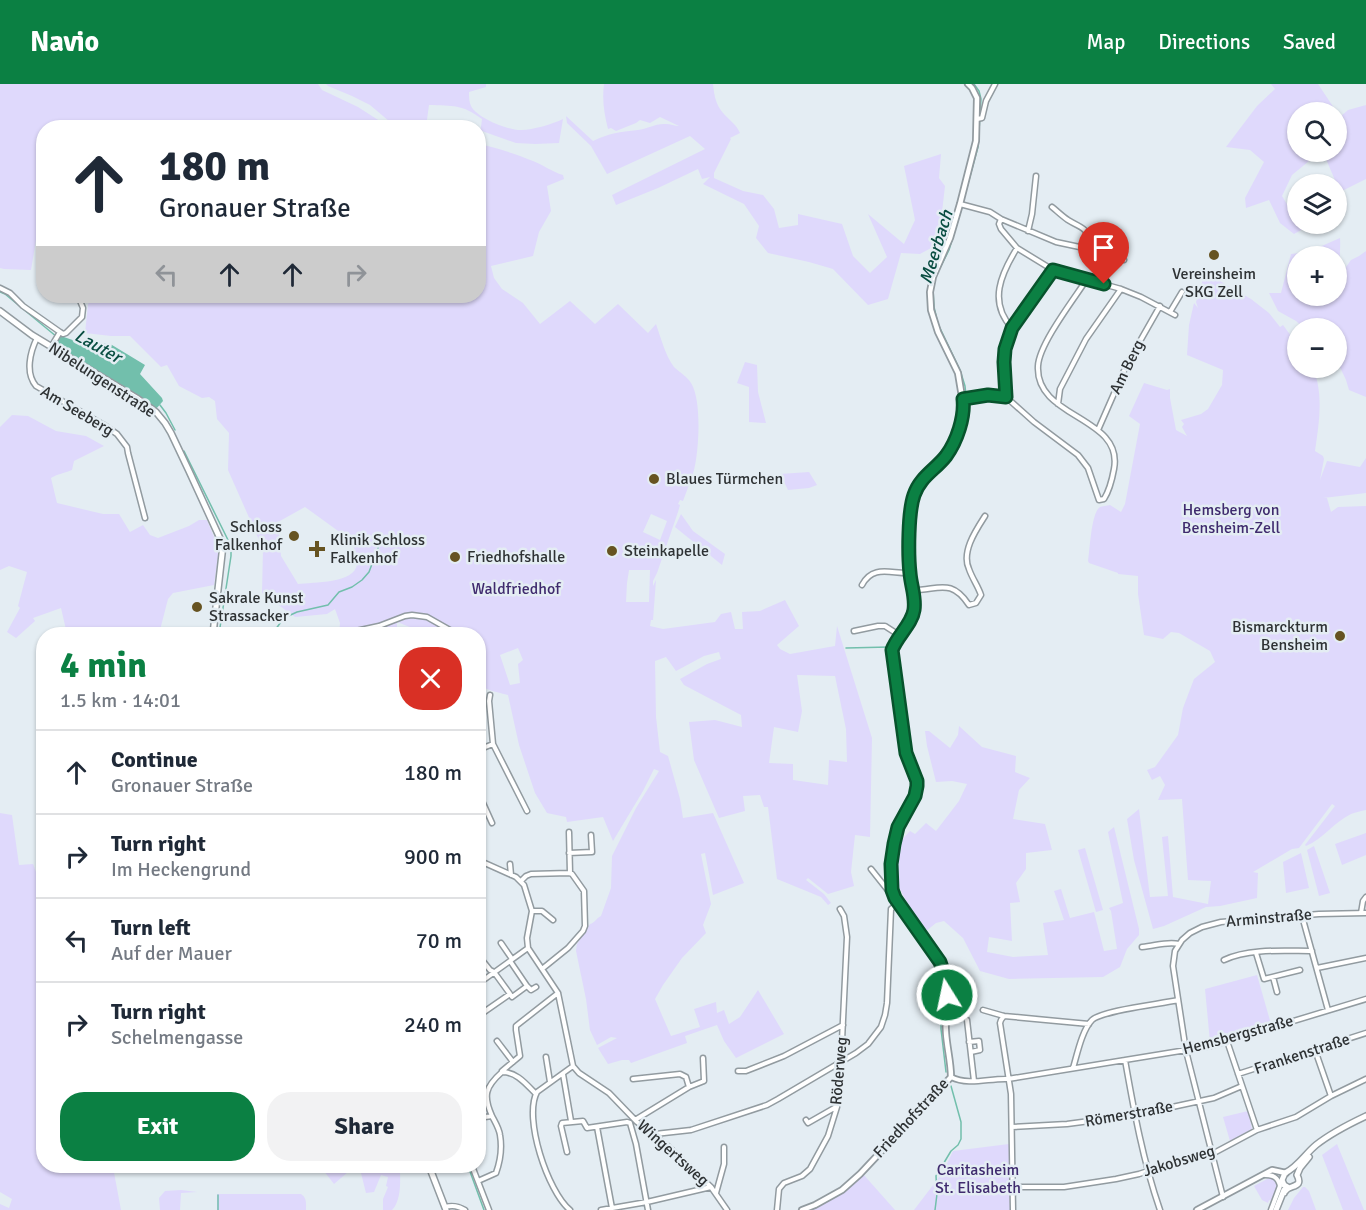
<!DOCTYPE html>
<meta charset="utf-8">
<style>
body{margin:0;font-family:Signika,sans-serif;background:#f2f2f3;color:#1f2937;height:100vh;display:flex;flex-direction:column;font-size:22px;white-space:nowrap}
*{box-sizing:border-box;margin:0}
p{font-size:20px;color:#747a83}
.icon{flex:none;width:33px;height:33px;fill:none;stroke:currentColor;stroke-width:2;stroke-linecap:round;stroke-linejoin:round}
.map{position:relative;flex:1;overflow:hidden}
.panel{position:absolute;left:36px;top:543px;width:450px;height:546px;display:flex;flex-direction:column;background:#fff;border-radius:24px;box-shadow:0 2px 4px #0004}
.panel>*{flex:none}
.banner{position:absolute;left:36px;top:36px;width:450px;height:183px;border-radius:24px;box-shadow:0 2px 4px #0004;background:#fff;color:#1f2937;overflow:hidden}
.tools{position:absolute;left:1287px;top:18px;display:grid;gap:12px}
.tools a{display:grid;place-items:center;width:60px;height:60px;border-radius:50%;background:#fff;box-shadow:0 2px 4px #0004;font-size:30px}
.pin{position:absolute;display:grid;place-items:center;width:51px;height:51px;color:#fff;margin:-62px -26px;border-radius:50% 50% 50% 0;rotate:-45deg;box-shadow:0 0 6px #0007}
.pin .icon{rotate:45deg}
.me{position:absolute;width:66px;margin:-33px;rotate:350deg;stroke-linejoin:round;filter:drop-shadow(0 0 4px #0008)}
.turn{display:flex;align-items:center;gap:21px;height:126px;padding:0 24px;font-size:27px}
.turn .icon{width:78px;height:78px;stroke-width:2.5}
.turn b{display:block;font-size:42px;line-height:51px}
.lanes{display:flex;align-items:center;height:57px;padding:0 24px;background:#0003;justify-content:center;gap:30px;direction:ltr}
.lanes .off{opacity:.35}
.round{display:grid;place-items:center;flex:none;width:63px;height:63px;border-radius:24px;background:#f2f2f3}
.head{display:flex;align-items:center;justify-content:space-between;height:102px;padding:0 24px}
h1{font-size:36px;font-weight:700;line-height:45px;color:#0b8043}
.action{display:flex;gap:12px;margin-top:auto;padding:12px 24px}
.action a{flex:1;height:69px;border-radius:24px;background:#0b8043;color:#fff;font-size:24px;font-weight:700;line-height:69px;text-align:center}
.action a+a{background:#f2f2f3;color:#1f2937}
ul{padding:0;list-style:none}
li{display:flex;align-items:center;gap:18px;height:84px;padding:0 24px;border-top:2px solid #e0e1e3}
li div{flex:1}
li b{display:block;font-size:22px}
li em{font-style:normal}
header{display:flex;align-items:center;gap:36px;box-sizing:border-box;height:84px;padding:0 30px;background:#0b8043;color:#fff}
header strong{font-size:28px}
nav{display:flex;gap:33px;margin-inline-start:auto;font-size:21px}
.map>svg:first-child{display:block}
.green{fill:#dfd9fc;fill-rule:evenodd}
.water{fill:#72bfac}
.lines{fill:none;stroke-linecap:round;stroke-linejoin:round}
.stream{stroke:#72bfac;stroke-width:1.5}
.minor-casing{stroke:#929ba0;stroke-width:7}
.tertiary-casing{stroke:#929ba0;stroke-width:8}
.primary-casing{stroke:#929ba0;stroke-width:8}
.minor{stroke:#fff;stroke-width:4}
.tertiary{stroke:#fff;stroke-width:4.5}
.primary{stroke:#fff;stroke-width:5}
.route-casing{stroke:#07532c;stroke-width:15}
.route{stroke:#0b8043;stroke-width:10}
.poi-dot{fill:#665321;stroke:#e4edf3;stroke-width:2}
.labels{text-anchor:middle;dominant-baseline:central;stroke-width:5;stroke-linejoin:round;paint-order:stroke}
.poi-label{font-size:16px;fill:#2e3234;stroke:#e4edf3;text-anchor:start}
.street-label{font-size:16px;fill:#2e3234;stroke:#e4edf3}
.park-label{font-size:16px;fill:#3f2b6e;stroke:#e4edf3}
.water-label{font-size:18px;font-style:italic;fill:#094d41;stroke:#e4edf3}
</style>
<header>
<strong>Navio</strong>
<nav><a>Map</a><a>Directions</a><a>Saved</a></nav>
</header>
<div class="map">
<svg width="1366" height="1126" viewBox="0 0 1366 1126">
<rect width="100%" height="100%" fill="#e4edf3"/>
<!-- green -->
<path class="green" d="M0,0H318L322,6L358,23L389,43L44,44L43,129L40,132L31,186L4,185L0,184Z
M326,0H486V3L469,8C469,13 469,18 471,22C477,34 509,47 522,46C532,46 553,40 563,35L559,59L535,60L516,59L482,47L479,58L482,35C462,20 453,22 429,21L426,43H396L370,21L352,12L328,2Z
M604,0H713C714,9 715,17 720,25C726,34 736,39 740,49L730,54L731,55L714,89V94L743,107L763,111L774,125L779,144L798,141V130L842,140L853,172L870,189L887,173L868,130L904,160L915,136L904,82L941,70L939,94L945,102L941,137L931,164L920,170L901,169L888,215L868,221L833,185L809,178L768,169L756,154L759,142L744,120L703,100L710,93L702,95L698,85L658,104L616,121L612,111L705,65L690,52L607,90L591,62L567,39L566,32L593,57C610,49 619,48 638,46C647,45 656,39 666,40C670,40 675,42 679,42L660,33L650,39L640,36L636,39L616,47L611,44L608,45C604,29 602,16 604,0Z
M1271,0H1318L1340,33L1348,26L1366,21V95L1340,108L1323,68H1336V28H1298V68H1320L1292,91L1282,112L1297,137L1298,140H1299L1303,145L1294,150L1280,139L1269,116L1246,124L1245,114L1264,78L1250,66L1226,63L1257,22L1275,5Z
M479,60C497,64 516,70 533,77C544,81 552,88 563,91L564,95L547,102L551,127L539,148L533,172L491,182L494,194L502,205L523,219L540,240L570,217L595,240L618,220L648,249L656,240C661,254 665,271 674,283C680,289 687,292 691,299C702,316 699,366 694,386C691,396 687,406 683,417L680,416L678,420L680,421L678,428L657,489L653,497V502L656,496L653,536H651L650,542L663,545L715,538L721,530L731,528L735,545H743L742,528L760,527L785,516L799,542L777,561L780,565L790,570L835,562L837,542L872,654L870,753L855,751L851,788L854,802L828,810L808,794L806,796L824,810L831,819L828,821L821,813L777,795L768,723H764L760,711L743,712L745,727L719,734L694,676L689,638L715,636L742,643L741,631L684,601L680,595L707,580L721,575L719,568L704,572L676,587L666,573L655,577L656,633L660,668L668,672L680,715L683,734L713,729L744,799L713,811L705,769L701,770L711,820L703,841L706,849L682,874L663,901L655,915L671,952L700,943L694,925L716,918L717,929L724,926L729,940L740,933L758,906L784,950L736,974L724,957L717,941L685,952L687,959L631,979L629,976H622L608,980L598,964L617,954L611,953L597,961L590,946L586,915L576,867L577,860L590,840C595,839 596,834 601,832L611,804L612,772L636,724L659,687L654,685L643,707L613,757L603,733L567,738L566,733L547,729L535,709L519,661L508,611C479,603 479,607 479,576L480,573L479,571L478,550H428L397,538V550H339L340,539L335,525L327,530L295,533L262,509L263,465L228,386L229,349L217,335L215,317L209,313L202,314L179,302L167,281L161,283L130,252H111L85,249L88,221L91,212H478ZM305,423L352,457C353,463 358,474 357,480C355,500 313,498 298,500L281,472L278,438ZM651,430L667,437L660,456L643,448ZM629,486H650L649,518H626L627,499ZM518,564L523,576L518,580L520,599L510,601L500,571ZM797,591L835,592L846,645L847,678L829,676L828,701L793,696V680L769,679L774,643L798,648L802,627Z
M1340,154C1341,166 1338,179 1341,190L1351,176L1359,172L1366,167V313L1349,306L1346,296L1337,277L1336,244H1304L1296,237L1278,227L1269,209H1281L1291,170L1308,168ZM1298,172H1336V212H1298Z
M1203,195L1220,197L1251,215L1269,229L1280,243L1283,241L1297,260L1298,284H1313C1324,311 1319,339 1315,367L1323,372L1324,375L1320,396L1327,377L1360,383L1366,374V409L1323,414H1327L1331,428L1338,423L1366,422V726C1361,727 1356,728 1351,730C1334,738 1323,755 1306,762L1305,761L1335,722L1332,720L1299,764L1292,765L1253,788L1258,789L1257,814L1220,822L1206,823L1164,842L1153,845L1134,776L1127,735L1139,725L1150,813L1168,812L1162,753L1168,752L1173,813L1208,820L1211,797L1188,796L1182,715L1158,716L1165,701L1160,692L1152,696L1147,686L1155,683L1178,651L1183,624L1194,595L1215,578L1210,567L1179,549L1171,548L1163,555L1144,551L1138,510V492L1118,490V489L1089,479L1088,477C1090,466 1091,429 1100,423C1102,422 1107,422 1110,421L1121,428L1125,420L1140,340L1129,332L1144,299L1167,306L1170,305V314L1176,346L1187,352L1182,343L1184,340L1181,336L1201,330L1208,325L1222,301L1223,286L1187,271L1189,241L1194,219L1198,224L1196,218Z
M745,278L757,281L758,308L766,339L749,338V303L737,299Z
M12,331L28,332L56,347L86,352L104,362L74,377L72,386C65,389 57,390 51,394L57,419L103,430H119L130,448L143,441L150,451L158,454L189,442L199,436H207L219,465L214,501L173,509L168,515L159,550H67L61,524L33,534L35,537L16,554L7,548L20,524L18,522L27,488L9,482L0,486V343Z
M809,388L817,401L809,404L788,406L780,390Z
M681,430L693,447L725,470L722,481L675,443Z
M959,642L982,663L1016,672L1015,688L1030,694L1019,706L1013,735L1045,740L1052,766L1026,769V785L1016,799L1020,818L1010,819L1012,857L989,853L987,868L1013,873L1048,871L1043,839L1064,836L1054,807L1061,805L1070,834L1094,828L1104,867L1117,865L1111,827L1109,824L1123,819L1108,748L1114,743L1139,845V851L1127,865L1120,883L1103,893L1009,895L980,887L963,854L944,837L936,839L925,848L907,819L897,799L898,770L901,757L910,747L915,750L926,739L936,747L959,717L967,700L952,697L936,698L927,662L925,647H929L950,664L958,651Z
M0,729L12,731L19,781L33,780L36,788H43V805L41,817L44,822L43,951H41L44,956V1082H116L113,1083L121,1126H0V1120L9,1124L12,1115L0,1108Z
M1366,749V771L1342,781L1335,760Z
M1314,762L1330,809L1319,812L1307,766Z
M1085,764L1103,826L1096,828L1078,766Z
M1301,769L1309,804L1286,809L1283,778Z
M1257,891L1271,940L1210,958L1205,905Z
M1248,1027L1252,1045L1230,1057L1223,1033Z
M1009,1060L1010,1126H914L943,1088L953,1067Z
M1337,1060L1364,1126H1343L1322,1071Z
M320,1082H400C400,1095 402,1116 392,1126H383V1115L388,1103L386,1102L388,1093L381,1091L374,1108L366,1109L361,1089L355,1082L334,1100Z
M863,1090L895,1126H809L841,1109Z
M1269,1094H1273C1280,1101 1276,1109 1272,1117L1269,1116L1268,1119L1262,1116L1254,1102Z
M1303,1103H1305L1309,1107L1316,1126H1288L1294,1114Z
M181,1106L197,1108L181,1109L180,1126H160L159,1114L165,1107Z
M217,1110H301C307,1114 306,1119 306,1126H217Z"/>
<!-- water -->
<path class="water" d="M61,252L87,261L101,259L112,261L145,281L140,290L162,314L163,317L156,325L128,305L72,271L65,265L66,264L56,259Z"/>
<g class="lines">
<!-- stream -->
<path class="stream" d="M963,118L978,63L981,15L979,7L974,0
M935,194L949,166L962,123
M0,208L5,210L57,253
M160,321L166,329L175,346
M184,367L231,462V472L219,550
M915,422V416L920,404L951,370L968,332L965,302L960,286L938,240L934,223L933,205
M913,467L914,496L916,503
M905,547H910L919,532L918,510
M272,550L284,534L297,528L328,521L339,508L352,503L362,496L369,488L378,464
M846,564L889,563
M897,576L903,631
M899,749H901C894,772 893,797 904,819C911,835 924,849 933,864
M942,895L941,945L946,988
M468,1082L484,1126
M218,1126V1111
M935,1126L937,1110L936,1092L951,1067L958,1061L961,1055V1038L951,1002"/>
<!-- minor casing -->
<g class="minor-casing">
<path id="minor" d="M977,35L982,34L986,17L995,0
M960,120L990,128L1001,135L1056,158L1103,168L1124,176
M1052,123C1057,127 1062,132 1068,136C1086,147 1087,141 1089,165
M1001,135L999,140L1001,145L1017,164L1053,186L1121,205L1141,213L1175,231
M1028,147L1032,130L1036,92
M0,204L10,209L23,222L60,248
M1170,228L1182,208
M1012,244C988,218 1001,190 1017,164
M60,248L63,250L66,249L82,233L83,224L78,212
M37,254C30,268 25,289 36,302L104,341L117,350L127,363L128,369L145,434
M51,263L60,248
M1006,313L1004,278L1005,265L1012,244L1053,186
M963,315L988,311L1006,313L1034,338L1078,371L1088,384L1099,416L1104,415C1109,407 1112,396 1114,385C1124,332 1035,335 1038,282C1039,260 1074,215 1087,195
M1058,320L1060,305L1086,255L1121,205
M1098,346L1127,280L1160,222
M862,501C873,480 891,490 910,489
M913,506C939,506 951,494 969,521L976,519L981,511C978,502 972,494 969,485C961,468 976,446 985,432
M854,547L878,542H885L899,551
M342,550L379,542L405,532L412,531L427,533L457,550
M490,611L489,617L493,660L527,727
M478,666L493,660
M478,708L492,739
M569,748L570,789
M569,769L592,768L591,751
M478,776L516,793L524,801L532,827L527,854L528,864L558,909L573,982L579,989L609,1009L637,1038L669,1063L711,1103L727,1126
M510,780L511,791
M521,797L526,792L531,790L569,789L572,790L584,807L585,842L583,847L568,864L542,885
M532,827H542L553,836
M1361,829L1363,817L1366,813
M1302,832L1328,926
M501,859L512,875
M1142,863C1155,862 1167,857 1179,860
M1256,869L1264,895L1300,886
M478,871L490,886L494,888L510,910
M1224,876C1249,864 1285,867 1312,867
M510,877L527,902
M1317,884L1366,874
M1273,893L1277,908
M478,900L528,864
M983,926L1004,932L1089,940
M484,928L510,910L512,913L527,902L531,906L536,903
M1004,932L1001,936L1000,939L1011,1010L1013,1126
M967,936L974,997
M497,957L513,978
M1227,957L1257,1046
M969,958L979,957L980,966L971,968
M1315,966L1331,1012
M546,973L550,998
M1125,976C1134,1027 1143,1077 1160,1126
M1073,984C1077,971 1082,946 1092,936C1103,926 1161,920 1178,916
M502,987L520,972L516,946V942L558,909
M738,987H746L784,972L843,941
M563,990L571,1037
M1238,990L1366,949
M951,993C969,1002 989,994 1008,995L1211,962L1366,915
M633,995L680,990L686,993L689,1003
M478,1029L485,1033L492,1032C483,1012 485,1003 502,988C517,988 526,1000 536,1010
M635,1036L689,1003L704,997L703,974
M806,1036L808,1039L836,1023
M597,1043L612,1124
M1012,1043L1067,1040L1135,1031L1214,1014L1242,1002
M655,1050L691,1046L767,1021L778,1015L856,969L868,960L881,943L885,931L887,919L891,825L898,819L871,785
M567,1068L561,1042L562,1039L583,1037L587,1044L627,1038L630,1039L636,1060L648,1126
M472,1082L489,1126
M1265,1091C1273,1091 1278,1093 1280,1102L1271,1126
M478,1097L496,1089C500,1078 502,1063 500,1051C499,1044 495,1038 492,1032
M1013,1103H1064L1116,1095L1139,1090L1181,1076L1212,1070L1257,1046L1296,1033L1331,1012L1366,995
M716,1109L724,1080V1063
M1223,1113L1186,967L1173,882L1175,867L1182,856L1190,849L1202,843L1221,838L1319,830L1366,829
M445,1123C453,1121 458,1122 465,1126
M570,1126C548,1108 523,1034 537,1008L573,982
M601,1126L647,1118L711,1103
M777,1126L779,1105L784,1099L802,1092L810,1085L828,1052L837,1023L841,977L847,853L844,832L840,825"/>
</g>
<!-- tertiary casing -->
<g class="tertiary-casing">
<path id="tertiary" d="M802,1126L815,1121L842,1106L860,1090L951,993C951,978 947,964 946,949C944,924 951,902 940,878C927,861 898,827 893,808C888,788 891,763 898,744C904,728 918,715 917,697L906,669L892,565L899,551L914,530L915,517L910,489V474L909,451L913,414L921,396L947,370L963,334L964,325L958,289L938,248L931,226L930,208L933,193L950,154L960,120L976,57L977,14L972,4L968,0
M1197,1126L1272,1086L1286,1089"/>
</g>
<!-- primary casing -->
<g class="primary-casing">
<path id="primary" d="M0,227L32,251L138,315L156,328L165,339L171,349L189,387L223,461L213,550
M429,1082L446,1126
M1289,1104L1284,1101L1282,1096L1285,1089C1298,1083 1305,1070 1316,1061C1331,1049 1349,1040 1366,1032
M1284,1109C1284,1108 1288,1104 1289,1104C1296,1101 1302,1101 1297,1091L1300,1084L1309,1073
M1276,1126L1284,1106"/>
</g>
<!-- minor -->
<use href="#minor" class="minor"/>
<!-- tertiary -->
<use href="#tertiary" class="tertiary"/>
<!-- primary -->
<use href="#primary" class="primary"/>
</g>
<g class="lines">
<!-- route casing -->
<g class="route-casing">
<path id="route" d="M947,911L945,893L940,878L895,814L892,806L891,780L894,760L898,743L915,712L917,702V697L906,669L892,566C897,552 912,540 914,526C916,513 911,502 910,489C908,471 908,428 914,411C920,393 935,386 946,372C957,357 965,333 963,315L988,311L1006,313L1004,278L1005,265L1012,244L1053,186L1104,200"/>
</g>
<!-- route -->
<use href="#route" class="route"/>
</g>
<!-- markers -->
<g class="poi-dot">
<circle cx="1214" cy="171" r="6"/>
<circle cx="654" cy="395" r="6"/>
<circle cx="294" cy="452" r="6"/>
<path d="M314 456h6v6h6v6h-6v6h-6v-6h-6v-6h6z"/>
<circle cx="612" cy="467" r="6"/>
<circle cx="455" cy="473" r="6"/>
<circle cx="197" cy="523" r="6"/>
<circle cx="1340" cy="552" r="6"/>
</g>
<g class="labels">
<!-- poi labels -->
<g class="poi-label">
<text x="1214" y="190" text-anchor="middle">Vereinsheim<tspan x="1214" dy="18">SKG Zell</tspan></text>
<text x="666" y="395">Blaues Türmchen</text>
<text x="282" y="443" text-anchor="end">Schloss<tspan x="282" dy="18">Falkenhof</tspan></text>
<text x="330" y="456">Klinik Schloss<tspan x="330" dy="18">Falkenhof</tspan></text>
<text x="624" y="467">Steinkapelle</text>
<text x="467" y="473">Friedhofshalle</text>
<text x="209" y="514">Sakrale Kunst<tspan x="209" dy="18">Strassacker</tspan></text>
<text x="1328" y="543" text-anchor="end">Bismarckturm<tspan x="1328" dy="18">Bensheim</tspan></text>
</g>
<!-- street labels -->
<g class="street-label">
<text transform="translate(1127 283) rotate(-64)">Am Berg</text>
<text transform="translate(102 296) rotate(33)">Nibelungenstraße</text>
<text transform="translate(77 327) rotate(31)">Am Seeberg</text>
<text transform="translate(1269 834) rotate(-5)">Arminstraße</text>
<text transform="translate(1238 951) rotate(-15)">Hemsbergstraße</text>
<text transform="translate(1302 970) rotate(-18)">Frankenstraße</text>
<text transform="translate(839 987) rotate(-85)">Röderweg</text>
<text transform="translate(1129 1030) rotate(-10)">Römerstraße</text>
<text transform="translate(911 1034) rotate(-47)">Friedhofstraße</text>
<text transform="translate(673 1069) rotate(42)">Wingertsweg</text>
<text transform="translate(1179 1077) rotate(-17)">Jakobsweg</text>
</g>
<!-- park labels -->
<g class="park-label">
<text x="1231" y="426">Hemsberg von<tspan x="1231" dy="18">Bensheim-Zell</tspan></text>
<text x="516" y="505">Waldfriedhof</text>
<text x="978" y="1086">Caritasheim<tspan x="978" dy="18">St. Elisabeth</tspan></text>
</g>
<!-- water labels -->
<g class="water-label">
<text transform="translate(936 163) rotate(-73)">Meerbach</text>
<text transform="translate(98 262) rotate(29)">Lauter</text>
</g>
</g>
</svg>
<div class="tools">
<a><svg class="icon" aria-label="search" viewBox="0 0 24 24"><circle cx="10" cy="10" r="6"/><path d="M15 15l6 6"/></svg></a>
<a><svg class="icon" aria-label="layers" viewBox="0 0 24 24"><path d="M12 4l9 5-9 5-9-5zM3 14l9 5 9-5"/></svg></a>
<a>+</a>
<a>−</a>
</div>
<div class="pin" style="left:1104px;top:200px;background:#d93025"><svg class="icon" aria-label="arrive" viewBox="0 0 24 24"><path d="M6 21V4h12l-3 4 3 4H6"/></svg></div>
<svg class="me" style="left:947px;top:911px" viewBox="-20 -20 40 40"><circle r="17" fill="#0b8043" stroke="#fff" stroke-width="3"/><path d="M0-11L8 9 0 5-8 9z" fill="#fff"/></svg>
<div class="banner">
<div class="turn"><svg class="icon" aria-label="ahead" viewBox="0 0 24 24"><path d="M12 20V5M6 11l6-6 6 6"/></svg><div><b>180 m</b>Gronauer Straße</div></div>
<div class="lanes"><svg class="icon off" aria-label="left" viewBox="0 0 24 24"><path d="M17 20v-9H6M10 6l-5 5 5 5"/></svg><svg class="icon" aria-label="ahead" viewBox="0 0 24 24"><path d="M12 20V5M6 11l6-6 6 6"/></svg><svg class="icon" aria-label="ahead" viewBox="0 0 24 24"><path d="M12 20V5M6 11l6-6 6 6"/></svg><svg class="icon off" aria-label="right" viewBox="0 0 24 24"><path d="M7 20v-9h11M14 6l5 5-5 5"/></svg></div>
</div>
<section class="panel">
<div class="head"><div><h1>4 min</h1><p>1.5 km · 14:01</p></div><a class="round" style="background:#d93025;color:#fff"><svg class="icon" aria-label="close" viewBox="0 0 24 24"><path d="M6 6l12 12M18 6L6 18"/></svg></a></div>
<ul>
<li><svg class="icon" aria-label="ahead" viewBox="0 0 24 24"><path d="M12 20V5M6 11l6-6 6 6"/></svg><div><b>Continue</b><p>Gronauer Straße</p></div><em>180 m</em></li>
<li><svg class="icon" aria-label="right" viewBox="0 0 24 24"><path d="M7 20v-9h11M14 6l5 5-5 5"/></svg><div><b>Turn right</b><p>Im Heckengrund</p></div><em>900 m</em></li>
<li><svg class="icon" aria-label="left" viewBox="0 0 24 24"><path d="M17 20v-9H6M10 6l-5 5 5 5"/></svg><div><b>Turn left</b><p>Auf der Mauer</p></div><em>70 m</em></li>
<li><svg class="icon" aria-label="right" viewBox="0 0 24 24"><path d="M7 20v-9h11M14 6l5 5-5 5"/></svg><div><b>Turn right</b><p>Schelmengasse</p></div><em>240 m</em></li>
</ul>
<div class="action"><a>Exit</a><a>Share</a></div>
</section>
</div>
